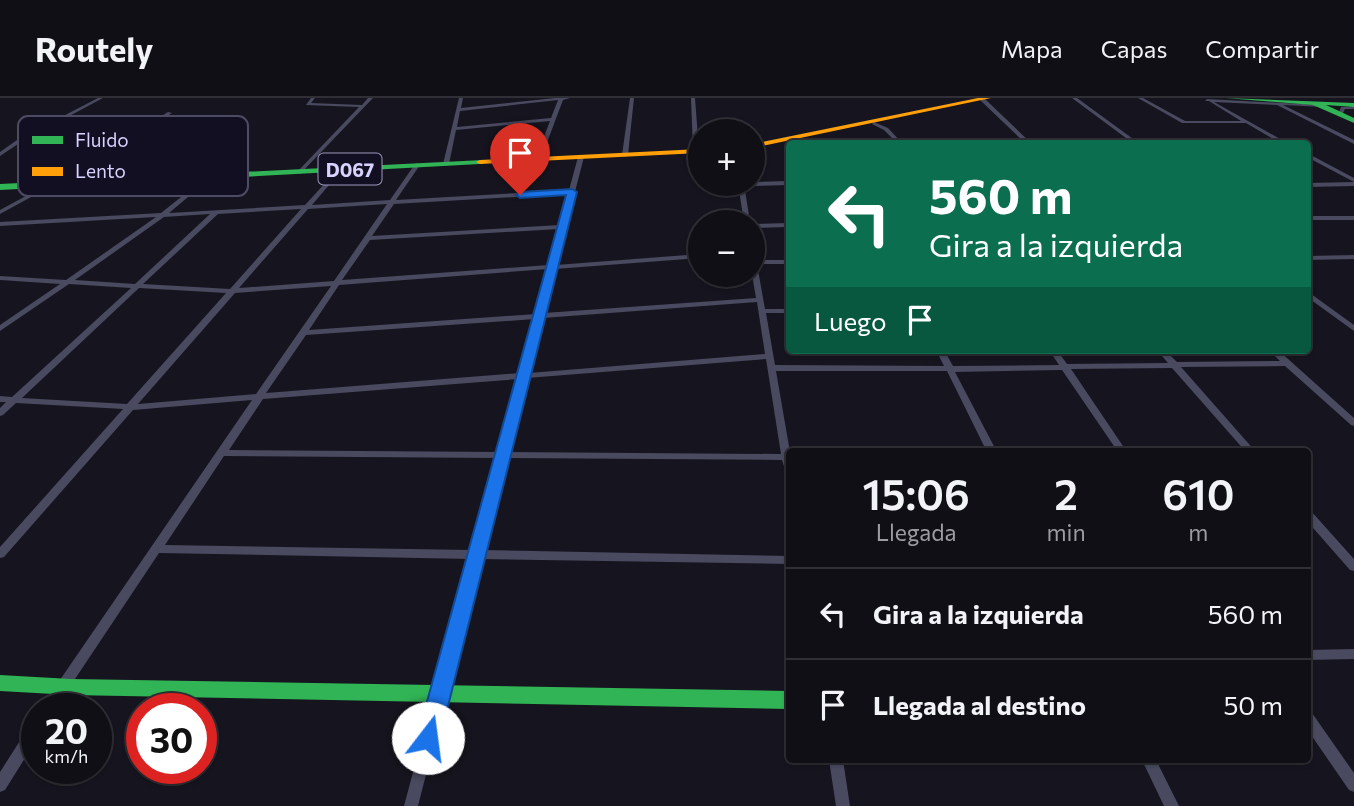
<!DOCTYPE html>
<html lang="es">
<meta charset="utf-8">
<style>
body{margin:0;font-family:Commissioner,sans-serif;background:#1e1d23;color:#f1f3f6;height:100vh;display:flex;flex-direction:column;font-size:26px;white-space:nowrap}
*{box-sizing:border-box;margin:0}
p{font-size:23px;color:#9c9ca1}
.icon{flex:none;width:38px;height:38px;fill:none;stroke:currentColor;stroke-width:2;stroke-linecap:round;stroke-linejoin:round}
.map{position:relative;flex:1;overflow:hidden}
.panel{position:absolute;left:786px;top:350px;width:525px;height:315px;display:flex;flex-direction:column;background:#100f16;border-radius:7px;box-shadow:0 2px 5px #0004,0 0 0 2px #302f35}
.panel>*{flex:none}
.top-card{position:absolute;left:786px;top:42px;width:525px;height:214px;border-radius:7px;box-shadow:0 2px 5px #0004,0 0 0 2px #302f35;background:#0b6e4f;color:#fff;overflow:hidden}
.fabs{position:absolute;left:688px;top:21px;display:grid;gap:14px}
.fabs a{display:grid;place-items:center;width:77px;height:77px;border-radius:50%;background:#100f16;box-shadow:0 2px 5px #0004,0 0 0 2px #302f35;font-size:35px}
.speed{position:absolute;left:21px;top:595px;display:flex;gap:14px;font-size:35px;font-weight:700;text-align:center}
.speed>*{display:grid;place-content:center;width:91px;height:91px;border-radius:50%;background:#100f16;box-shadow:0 2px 5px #0004,0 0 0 2px #302f35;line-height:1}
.speed small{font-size:18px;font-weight:400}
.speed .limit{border:10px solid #d22;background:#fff;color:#111}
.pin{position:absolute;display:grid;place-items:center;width:60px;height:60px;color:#fff;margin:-72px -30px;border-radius:50% 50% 50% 0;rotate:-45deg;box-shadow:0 0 7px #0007}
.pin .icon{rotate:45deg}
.me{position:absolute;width:77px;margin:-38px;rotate:15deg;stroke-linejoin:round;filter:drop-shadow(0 0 5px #0008)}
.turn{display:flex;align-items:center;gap:24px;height:147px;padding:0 28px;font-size:32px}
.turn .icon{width:91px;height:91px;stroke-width:2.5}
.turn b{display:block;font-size:49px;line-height:60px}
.then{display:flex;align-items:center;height:66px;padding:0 28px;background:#0003;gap:14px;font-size:26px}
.eta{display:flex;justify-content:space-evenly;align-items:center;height:119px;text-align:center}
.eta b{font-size:42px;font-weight:600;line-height:49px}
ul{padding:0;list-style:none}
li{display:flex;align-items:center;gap:21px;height:91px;padding:0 28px;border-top:2px solid #302f35}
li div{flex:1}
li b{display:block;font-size:26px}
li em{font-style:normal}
header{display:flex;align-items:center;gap:42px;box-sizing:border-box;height:98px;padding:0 35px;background:#100f16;border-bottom:2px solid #302f35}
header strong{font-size:33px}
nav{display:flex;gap:38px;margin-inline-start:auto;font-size:24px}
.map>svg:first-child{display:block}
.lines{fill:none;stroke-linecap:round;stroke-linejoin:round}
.street{fill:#49495f;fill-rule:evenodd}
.fast{fill:#30b455;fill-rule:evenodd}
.slow{fill:#ff9f0a;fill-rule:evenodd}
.route{fill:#1a73e8;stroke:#114b97;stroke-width:2}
.labels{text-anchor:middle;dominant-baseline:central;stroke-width:6;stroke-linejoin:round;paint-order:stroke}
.shield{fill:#120f23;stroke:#9c98bc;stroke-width:2}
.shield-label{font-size:19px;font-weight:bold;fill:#d7d3fd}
.key{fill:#120f23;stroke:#4d4a64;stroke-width:2}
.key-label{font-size:19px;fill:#d7d3fd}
</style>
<header>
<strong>Routely</strong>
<nav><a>Mapa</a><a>Capas</a><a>Compartir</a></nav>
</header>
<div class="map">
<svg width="1354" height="708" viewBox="0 0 1354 708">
<rect width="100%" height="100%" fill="#16141e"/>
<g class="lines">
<!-- street -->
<path class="street" d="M98,0H103L21,44L0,58V54L17,42Z
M311,0H315L311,5L362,7L368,0H373L300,76L297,74L298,73L359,9L306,7Z
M459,0H463L461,10L555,0H570L563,2L540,63L535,62L550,23L456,32L449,66L446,68L443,66ZM558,2L551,20L457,29L460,13Z
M630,0H634L628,57L625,59L622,57Z
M691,0H695L699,53L696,55L693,53Z
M980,0H984L1032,46H1026L980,2Z
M1072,0H1077L1140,46H1134Z
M1138,0H1143L1185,23H1241L1209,3H1205L1207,1L1321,7L1323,9L1283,7L1354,42V46L1277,7L1214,4L1289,46H1282L1246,25H1182Z
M1341,9H1354V11H1345L1342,17H1338Z
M168,14L172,15L58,87L53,86Z
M874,24L888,30L903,46H898L884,32L872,26Z
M1307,55L1354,80V84L1307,59Z
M581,57L584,59L556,167L700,156V160L555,171L544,215L756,200L752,177V153L755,155L757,162H789V166H757L765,211H789V215H766L775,267L944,268L936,252H944L953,268L1059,267L1049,252H1057L1067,266L1168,265L1157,252H1165L1177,264L1280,263L1269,252H1278L1354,320V328L1351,327L1285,268L1181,269L1256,354H1246L1172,270L1071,271L1127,354H1118L1062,272L955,274L997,354H987L947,273H776L790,354H789V376L786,375L782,362L507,360L483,452L789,458V466L481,461L418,708H404L470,461L159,455L55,611H40L252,302L133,312L4,459L0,460V449L123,311L16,305L3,317L0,318V310L6,304H0V298L12,299L131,190L69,186L0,233V227L60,186L0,182V178L66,182L156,119L0,128V124L161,115L210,76L212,77V79L169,115L305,107L339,70L341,71V73L312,107L390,102L415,66L417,65L420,67L396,102L569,92L578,59ZM568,96L560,127L372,138L394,106ZM387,106L334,183L239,190L308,111ZM301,111L230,191L143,186L218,116ZM210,116L135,186L75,182L164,119ZM559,131L549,167L342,182L370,142ZM548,171L536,216L309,232L339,187ZM331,188L256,296L138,306L235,195ZM139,190L226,195L127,306L22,300ZM757,204L765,256L529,275L543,220ZM535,221L520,275L266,295L306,237ZM766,261L781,356L509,354L527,280ZM519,281L499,354L229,352L263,301ZM224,358L497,360L472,452L165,447Z
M789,83V87L752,88L749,86H752V84Z
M1354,84V88L1307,89V85Z
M48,86L53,87L0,116V112Z
M738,86H744L750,124H744Z
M1307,118H1354V122H1307Z
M789,125V129L752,130V126Z
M1354,157V161L1307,162V158Z
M1307,193L1354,227V233L1307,199Z
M1307,412L1311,413L1354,461V473L1350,472L1307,423Z
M1354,551V561L1307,562V552Z
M1307,613L1312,615L1354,675V694L1349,692L1307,631Z
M37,622V641L5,692L0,694V674L32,624Z
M829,662H843L850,708H836Z
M1142,662H1156L1179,708H1164Z"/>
<!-- fast -->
<path class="fast" d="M1225,0L1354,5V9L1326,7L1354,20V25L1313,7Z
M483,62V66H480L0,92V86Z
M0,577L71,581L789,593V611L71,597L0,593Z"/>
<!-- slow -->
<path class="slow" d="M978,0H991L752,50V46Z
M700,51V55L480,66L476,64L480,62Z"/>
</g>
<!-- route -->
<path class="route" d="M572,91L577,94L440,640L436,648L428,651L420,648L417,640L566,97L520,100L516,97L520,94Z"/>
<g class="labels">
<!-- shield labels -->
<rect class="shield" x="318.5" y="55.5" width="63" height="31" rx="5"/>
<g class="shield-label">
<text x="350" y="71">D067</text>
</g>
</g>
<!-- legend -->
<rect x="18" y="18" width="230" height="80" rx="10" class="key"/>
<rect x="32" y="38" width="31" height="8" fill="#30b455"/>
<rect x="32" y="69" width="31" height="9" fill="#ff9f0a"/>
<g class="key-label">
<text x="75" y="49">Fluido</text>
<text x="75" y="80">Lento</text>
</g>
</svg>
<div class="fabs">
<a>+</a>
<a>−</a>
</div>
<div class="speed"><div>20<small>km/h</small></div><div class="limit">30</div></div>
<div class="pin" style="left:520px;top:97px;background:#d93025"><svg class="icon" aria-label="arrive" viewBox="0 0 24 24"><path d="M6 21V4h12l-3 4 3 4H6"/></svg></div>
<svg class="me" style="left:428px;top:640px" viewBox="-20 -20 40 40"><circle r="19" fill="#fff"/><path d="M0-13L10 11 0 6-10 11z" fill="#1a73e8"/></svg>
<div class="top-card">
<div class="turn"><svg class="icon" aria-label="left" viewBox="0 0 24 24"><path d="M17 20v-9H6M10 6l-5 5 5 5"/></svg><div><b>560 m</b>Gira a la izquierda</div></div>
<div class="then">Luego<svg class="icon" aria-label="arrive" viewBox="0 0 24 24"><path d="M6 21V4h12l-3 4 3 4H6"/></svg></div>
</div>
<section class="panel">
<div class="eta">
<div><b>15:06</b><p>Llegada</p></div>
<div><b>2</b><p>min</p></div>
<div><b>610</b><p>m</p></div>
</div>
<ul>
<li><svg class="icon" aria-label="left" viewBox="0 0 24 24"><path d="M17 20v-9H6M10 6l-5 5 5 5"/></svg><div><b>Gira a la izquierda</b></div><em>560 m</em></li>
<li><svg class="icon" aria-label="arrive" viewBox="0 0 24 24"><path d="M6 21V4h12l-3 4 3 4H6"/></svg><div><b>Llegada al destino</b></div><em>50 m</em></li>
</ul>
</section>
</div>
